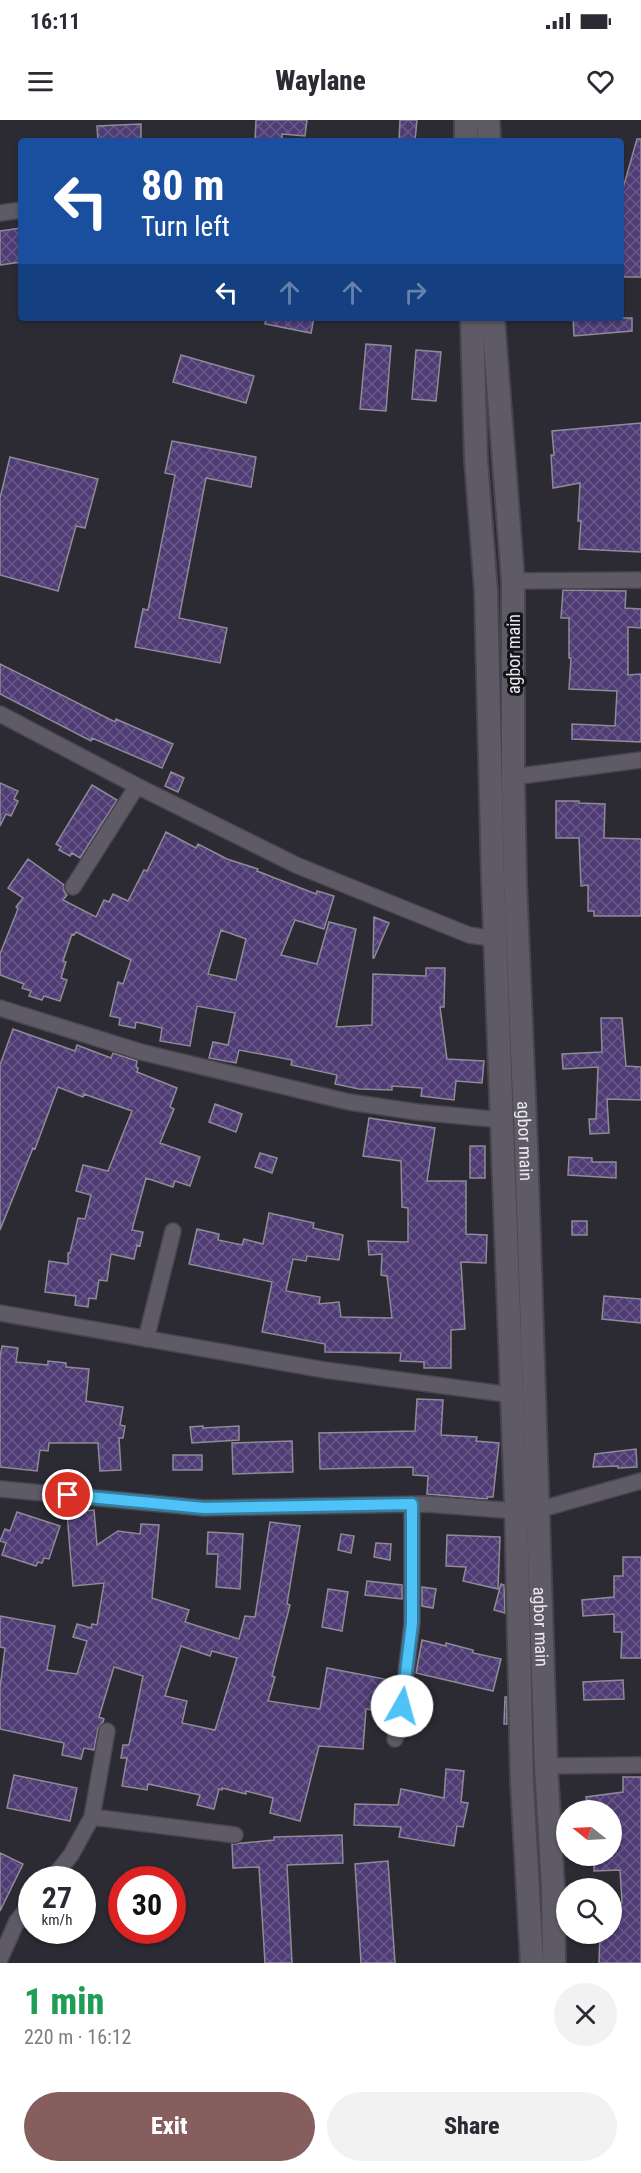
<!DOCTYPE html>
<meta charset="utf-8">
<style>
body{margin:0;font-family:"Roboto Condensed",sans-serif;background:#f2f2f3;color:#2b2b33;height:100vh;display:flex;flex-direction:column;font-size:22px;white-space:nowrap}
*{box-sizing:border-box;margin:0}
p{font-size:20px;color:#7c7c81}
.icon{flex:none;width:33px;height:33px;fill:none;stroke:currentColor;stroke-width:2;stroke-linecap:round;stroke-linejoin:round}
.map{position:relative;height:1843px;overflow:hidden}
.sheet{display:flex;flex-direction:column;background:#fff;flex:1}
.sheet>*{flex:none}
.hud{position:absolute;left:18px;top:18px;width:606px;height:183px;border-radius:6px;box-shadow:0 2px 4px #0004;background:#1a4fa0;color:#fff;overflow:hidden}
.needle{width:39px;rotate:288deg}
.fabs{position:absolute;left:556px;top:1680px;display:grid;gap:12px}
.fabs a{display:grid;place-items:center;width:66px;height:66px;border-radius:50%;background:#fff;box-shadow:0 2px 4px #0004;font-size:30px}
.speed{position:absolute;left:18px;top:1746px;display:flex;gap:12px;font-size:30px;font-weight:700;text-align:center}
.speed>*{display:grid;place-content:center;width:78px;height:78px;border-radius:50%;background:#fff;box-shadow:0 2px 4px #0004;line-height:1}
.speed small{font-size:15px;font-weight:400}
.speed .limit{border:9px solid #d22;background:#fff;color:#111}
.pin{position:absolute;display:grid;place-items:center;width:51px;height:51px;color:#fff;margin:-26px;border:3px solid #fff;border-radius:50%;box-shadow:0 2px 6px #0007}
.me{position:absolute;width:66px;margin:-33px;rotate:7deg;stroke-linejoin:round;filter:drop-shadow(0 0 4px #0008)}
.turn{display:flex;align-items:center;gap:21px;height:126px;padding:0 24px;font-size:27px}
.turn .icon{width:78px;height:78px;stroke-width:2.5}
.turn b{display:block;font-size:42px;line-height:51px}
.lanes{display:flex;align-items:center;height:57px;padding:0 24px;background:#0003;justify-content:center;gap:30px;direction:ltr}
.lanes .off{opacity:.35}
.round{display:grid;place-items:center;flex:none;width:63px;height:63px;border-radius:32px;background:#f2f2f3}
.overview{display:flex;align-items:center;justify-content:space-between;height:102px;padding:0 24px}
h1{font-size:36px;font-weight:800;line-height:45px;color:#1e9e55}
.cta{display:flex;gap:12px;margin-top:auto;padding:12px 24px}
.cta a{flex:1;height:69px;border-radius:36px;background:#865e5d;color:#fff;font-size:24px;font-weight:800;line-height:69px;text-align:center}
.cta a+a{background:#f2f2f3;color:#2b2b33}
.status{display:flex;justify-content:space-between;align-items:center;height:42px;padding:0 30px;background:#fff;direction:ltr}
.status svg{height:16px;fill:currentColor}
header{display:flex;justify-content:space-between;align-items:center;height:78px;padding:0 24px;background:#fff;font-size:27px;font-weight:800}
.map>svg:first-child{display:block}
.building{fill:url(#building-cross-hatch);stroke:#8e8b97;stroke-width:1.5;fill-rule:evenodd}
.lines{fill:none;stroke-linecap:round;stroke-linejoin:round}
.street-casing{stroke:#48454e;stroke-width:18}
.secondary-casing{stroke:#48454e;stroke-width:26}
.street{stroke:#5e5b66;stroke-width:15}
.secondary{stroke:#5e5b66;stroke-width:22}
.route-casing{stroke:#337fa1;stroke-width:15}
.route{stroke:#4fc3f7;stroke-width:10}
.labels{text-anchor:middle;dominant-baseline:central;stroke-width:6;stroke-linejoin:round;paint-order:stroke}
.street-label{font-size:18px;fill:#eae8ee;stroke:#141317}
</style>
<div class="status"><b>16:11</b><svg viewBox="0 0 49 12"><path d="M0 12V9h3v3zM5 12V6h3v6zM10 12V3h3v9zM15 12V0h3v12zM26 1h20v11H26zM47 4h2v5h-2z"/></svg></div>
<header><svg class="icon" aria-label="menu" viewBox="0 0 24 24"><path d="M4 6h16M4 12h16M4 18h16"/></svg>Waylane<svg class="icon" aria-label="heart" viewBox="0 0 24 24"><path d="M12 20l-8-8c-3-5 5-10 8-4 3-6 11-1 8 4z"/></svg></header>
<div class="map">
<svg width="641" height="1843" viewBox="0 0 641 1843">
<defs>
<pattern id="building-cross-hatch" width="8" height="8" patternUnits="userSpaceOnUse" patternTransform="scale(1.5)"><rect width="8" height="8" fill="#503c74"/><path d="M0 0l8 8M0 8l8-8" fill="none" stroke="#695888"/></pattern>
</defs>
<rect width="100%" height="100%" fill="#2c2a33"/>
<!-- building -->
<path class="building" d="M256,0H307L305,16L282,14V21H255Z
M400,0H417L415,21H399Z
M141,4V21H98L97,6Z
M637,19H641V157H621V75Z
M21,108V142L0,145V111Z
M266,198H314L311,213L265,204Z
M573,198H632V211L574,216Z
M366,224L391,226L386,291L360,289Z
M416,230L441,232L436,281L412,279Z
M181,235L254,256L246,283L173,262Z
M641,303V432L579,429L581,401H578L580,363L553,368L551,335H554L552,311Z
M172,321L256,337L251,367L206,358L179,498L227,508L220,543L135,527L143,489L148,490L175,355L165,353Z
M10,337L98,359L85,408L76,406L58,471L0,455V378Z
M563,470L626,471L625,488L641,489V508L628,507V555L641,554V622L572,619V604L615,606L617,571L569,569L571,538H569V498H561Z
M0,544L115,602L116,599L173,624L162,648L92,618L91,621L0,574Z
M171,652L184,658L178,672L165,666Z
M0,663L18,671L14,679L18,681L11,696L6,694L0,706Z
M92,665L117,680L80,738L72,733L70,736L59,730L61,727L56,724Z
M556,681H579V683L605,684L604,718L641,719V796H594V791H588V765L581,766L579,718H556Z
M166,712L196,728L198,724L227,739L258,749L257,751L316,774L317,771L334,776L324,809L295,800L281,835L317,844L329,802L356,809L336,907L372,905L373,854L426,856V848H445L444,887H440L447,939L484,941L482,963L456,961L454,980L421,976L422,968L392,966V970L359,969L335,964L337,955L291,945L292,940L239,930L236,943L209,938L213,922L228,925L235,893L197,886L190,926L160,921L162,908L136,902L135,908L119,905L120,898L110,896L118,862L123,864L131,840L76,812L74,815L72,814L63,841L66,842L61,858L67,860L60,881L44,876L42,880L29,876L31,871L22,868L24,864L0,855V834L18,789L16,787L23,778L8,768L28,739L64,765V771L67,775L63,780L96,797L104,780L109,782L113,774L128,781L144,750L147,751ZM221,810L246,819L236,860L208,854Z
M374,797L389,803L374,838H373Z
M601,898H622L626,946L641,947V980L607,979L609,1013L590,1014L589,999H596L598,947L563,949L562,934L602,932Z
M13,909L75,931L77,925L111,938L113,933L137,941L136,947L138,948L137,952L177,968L170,987L174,989L160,1023L200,1037L190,1066L175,1061L173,1067L146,1058L132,1110L143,1112L140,1126L137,1125L134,1139L111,1134L107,1161L99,1160L96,1179L89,1178L88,1187L75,1185L76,1176L45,1172L49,1141L68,1144V1133H70L78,1098L85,1099L91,1075L76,1071L83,1045L108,1051L132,991L84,974L83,977L58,967L35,1029L33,1028L0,1110V945Z
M215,984L242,994L236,1012L209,1002Z
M369,998L435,1008L427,1061H466V1114L487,1115L486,1143L461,1142L465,1209L451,1210V1248H424V1242L400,1241L401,1233L325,1232V1224L262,1212L272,1162L189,1144L197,1109L219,1114L218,1120L242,1125L244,1119L263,1124L269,1093L314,1103L313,1108L343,1115L339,1140L307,1136L306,1141L293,1139L286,1171L320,1177L319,1184L339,1182L341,1197L392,1198L387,1156L381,1155L382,1134L369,1135L368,1121L408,1122V1088L402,1087L401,1041L363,1036Z
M470,1026H485V1058H470Z
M260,1033L277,1038L272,1053L255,1047Z
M569,1037L592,1038V1042H616V1058L568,1055Z
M572,1101H587V1115H572Z
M604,1176L641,1179V1203L602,1199Z
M2,1226L18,1228L16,1242L48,1245V1241L66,1243V1247L89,1249L86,1281L123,1287L120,1305L125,1306L123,1318H119L121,1350L100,1351L98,1323H49L48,1331L40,1330L37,1351L0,1347V1237Z
M417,1279L443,1280L441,1315L477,1317L476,1321L499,1323L493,1377H487V1379L427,1374L428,1356L413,1355V1347L320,1349L319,1313L415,1311Z
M203,1306V1308L239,1306V1320L192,1323L190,1307Z
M292,1321L293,1352L233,1354L232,1323Z
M636,1329L637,1347L618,1348V1346L593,1347L595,1334Z
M173,1335H202V1350H173Z
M94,1390L97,1425L118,1411L140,1414L141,1404L159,1405L152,1478L189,1490L185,1502L239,1519L245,1496L255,1497L270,1402L300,1406L287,1484L290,1485L272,1556L275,1557L268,1581L320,1589L327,1548L395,1561L393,1583L386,1582L384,1592L366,1589L363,1629L319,1626L300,1701L270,1693L273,1678L246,1671V1674L222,1668V1670L219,1669L214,1689L197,1685L200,1675L148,1664L147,1670L122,1666L127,1638H121L123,1625H129L143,1556L114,1547L99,1597L104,1599L103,1602L98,1609L94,1630L84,1628L81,1639L62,1635L64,1623L0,1609V1568L5,1528L0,1527V1496L55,1506L47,1550L77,1554L87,1521L73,1517L77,1504L91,1508L92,1504L97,1505L104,1463L73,1466L67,1393ZM181,1526L210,1536L212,1531L237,1538L215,1610L182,1603L187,1581L165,1576Z
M17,1392L60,1406L49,1439L44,1438L42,1443L38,1442L36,1446L2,1435L6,1423L0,1421L5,1409L10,1411Z
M208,1412L243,1414L240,1469L216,1467L218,1434H207Z
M341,1414L354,1416L351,1433L338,1430Z
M447,1415L500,1417L498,1469L463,1461L466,1447L446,1446Z
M376,1423L391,1424L390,1440L374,1437Z
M623,1437H641V1538H621L622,1512H614V1494L583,1496L582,1480L614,1477V1456H623Z
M367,1461L402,1465V1479L365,1475Z
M501,1464L504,1465L505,1493L494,1490Z
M422,1467L436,1469L433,1488L422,1486Z
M328,1469L348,1472L342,1511L322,1507Z
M422,1520L446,1526V1523L473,1530V1533L501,1539L493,1571L416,1553Z
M623,1560L624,1579L584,1580L583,1562Z
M505,1577H507V1604H504Z
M446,1649L464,1651L461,1682L468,1683L463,1707L457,1706L454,1726L399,1717L401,1707L354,1705L355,1684L398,1685L401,1669L444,1678Z
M14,1655L77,1668L70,1701L7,1688Z
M623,1657H641V1843H599L600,1814H612V1784L622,1783L620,1750L594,1751V1736H612V1690H588L586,1677L623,1672Z
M342,1715L343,1743L287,1745L292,1843H265L259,1747L233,1748L232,1724L274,1720V1717Z
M0,1733L23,1744L0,1791Z
M388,1741L395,1843H361L355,1744Z"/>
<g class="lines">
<!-- street casing -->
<g class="street-casing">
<path id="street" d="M0,93L21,90
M513,461L641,460
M0,594L137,666L296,745L469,815L496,819
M513,657L641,640
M73,767L137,666
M0,888L141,932L349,982L417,992L503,1000
M0,1193L325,1250L512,1275
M146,1219L173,1111
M0,1369L204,1388L426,1384L516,1391
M538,1390L641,1361
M395,1619L402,1586L412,1503V1384
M546,1646L641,1645
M92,1697L235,1715
M51,1760L71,1735L92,1697L107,1611
M0,1839L17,1801L32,1783"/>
</g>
<!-- secondary casing -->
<g class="secondary-casing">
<g id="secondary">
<path d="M466,0V21"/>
<path d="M488,0L489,21"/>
<path d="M472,198L476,340L486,471L493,760L516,1383L522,1662L532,1843"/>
<path id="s1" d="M493,198L513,461V657L515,761L526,1026L546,1646L553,1768L554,1843"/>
</g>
</g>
<!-- street -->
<use href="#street" class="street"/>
<!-- secondary -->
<use href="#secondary" class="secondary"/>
</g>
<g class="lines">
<!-- route casing -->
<g class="route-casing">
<path id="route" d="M68,1375L204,1388L412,1384V1503L402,1586"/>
</g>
<!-- route -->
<use href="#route" class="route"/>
</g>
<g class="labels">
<!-- street labels -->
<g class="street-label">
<text transform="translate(513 534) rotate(-90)">agbor main</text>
<text stroke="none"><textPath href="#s1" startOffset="824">agbor main</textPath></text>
<text stroke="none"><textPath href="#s1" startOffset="1310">agbor main</textPath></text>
</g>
</g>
</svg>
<div class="fabs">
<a><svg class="needle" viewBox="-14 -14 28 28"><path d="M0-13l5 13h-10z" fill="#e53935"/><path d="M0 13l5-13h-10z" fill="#7c7c81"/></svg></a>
<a><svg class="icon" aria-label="search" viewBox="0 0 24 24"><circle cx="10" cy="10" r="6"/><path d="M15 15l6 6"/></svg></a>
</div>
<div class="speed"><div>27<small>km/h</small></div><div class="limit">30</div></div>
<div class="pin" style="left:68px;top:1375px;background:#d93025"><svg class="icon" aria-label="arrive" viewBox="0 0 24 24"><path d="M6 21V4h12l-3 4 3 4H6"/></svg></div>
<svg class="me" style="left:402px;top:1586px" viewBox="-20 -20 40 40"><circle r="19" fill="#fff"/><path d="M0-13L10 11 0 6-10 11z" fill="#4fc3f7"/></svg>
<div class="hud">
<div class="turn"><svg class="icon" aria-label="left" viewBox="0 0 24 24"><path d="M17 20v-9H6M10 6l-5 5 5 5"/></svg><div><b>80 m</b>Turn left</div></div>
<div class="lanes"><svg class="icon" aria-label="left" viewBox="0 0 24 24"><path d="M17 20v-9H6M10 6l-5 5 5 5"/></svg><svg class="icon off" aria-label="ahead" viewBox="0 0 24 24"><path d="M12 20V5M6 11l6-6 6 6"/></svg><svg class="icon off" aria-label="ahead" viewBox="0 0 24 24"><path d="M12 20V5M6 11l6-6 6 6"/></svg><svg class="icon off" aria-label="right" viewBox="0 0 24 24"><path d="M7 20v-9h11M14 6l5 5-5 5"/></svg></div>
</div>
</div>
<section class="sheet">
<div class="overview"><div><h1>1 min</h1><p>220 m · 16:12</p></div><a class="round"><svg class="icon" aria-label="close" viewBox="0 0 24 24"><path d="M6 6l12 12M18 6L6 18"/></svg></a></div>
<div class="cta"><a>Exit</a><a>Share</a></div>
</section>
